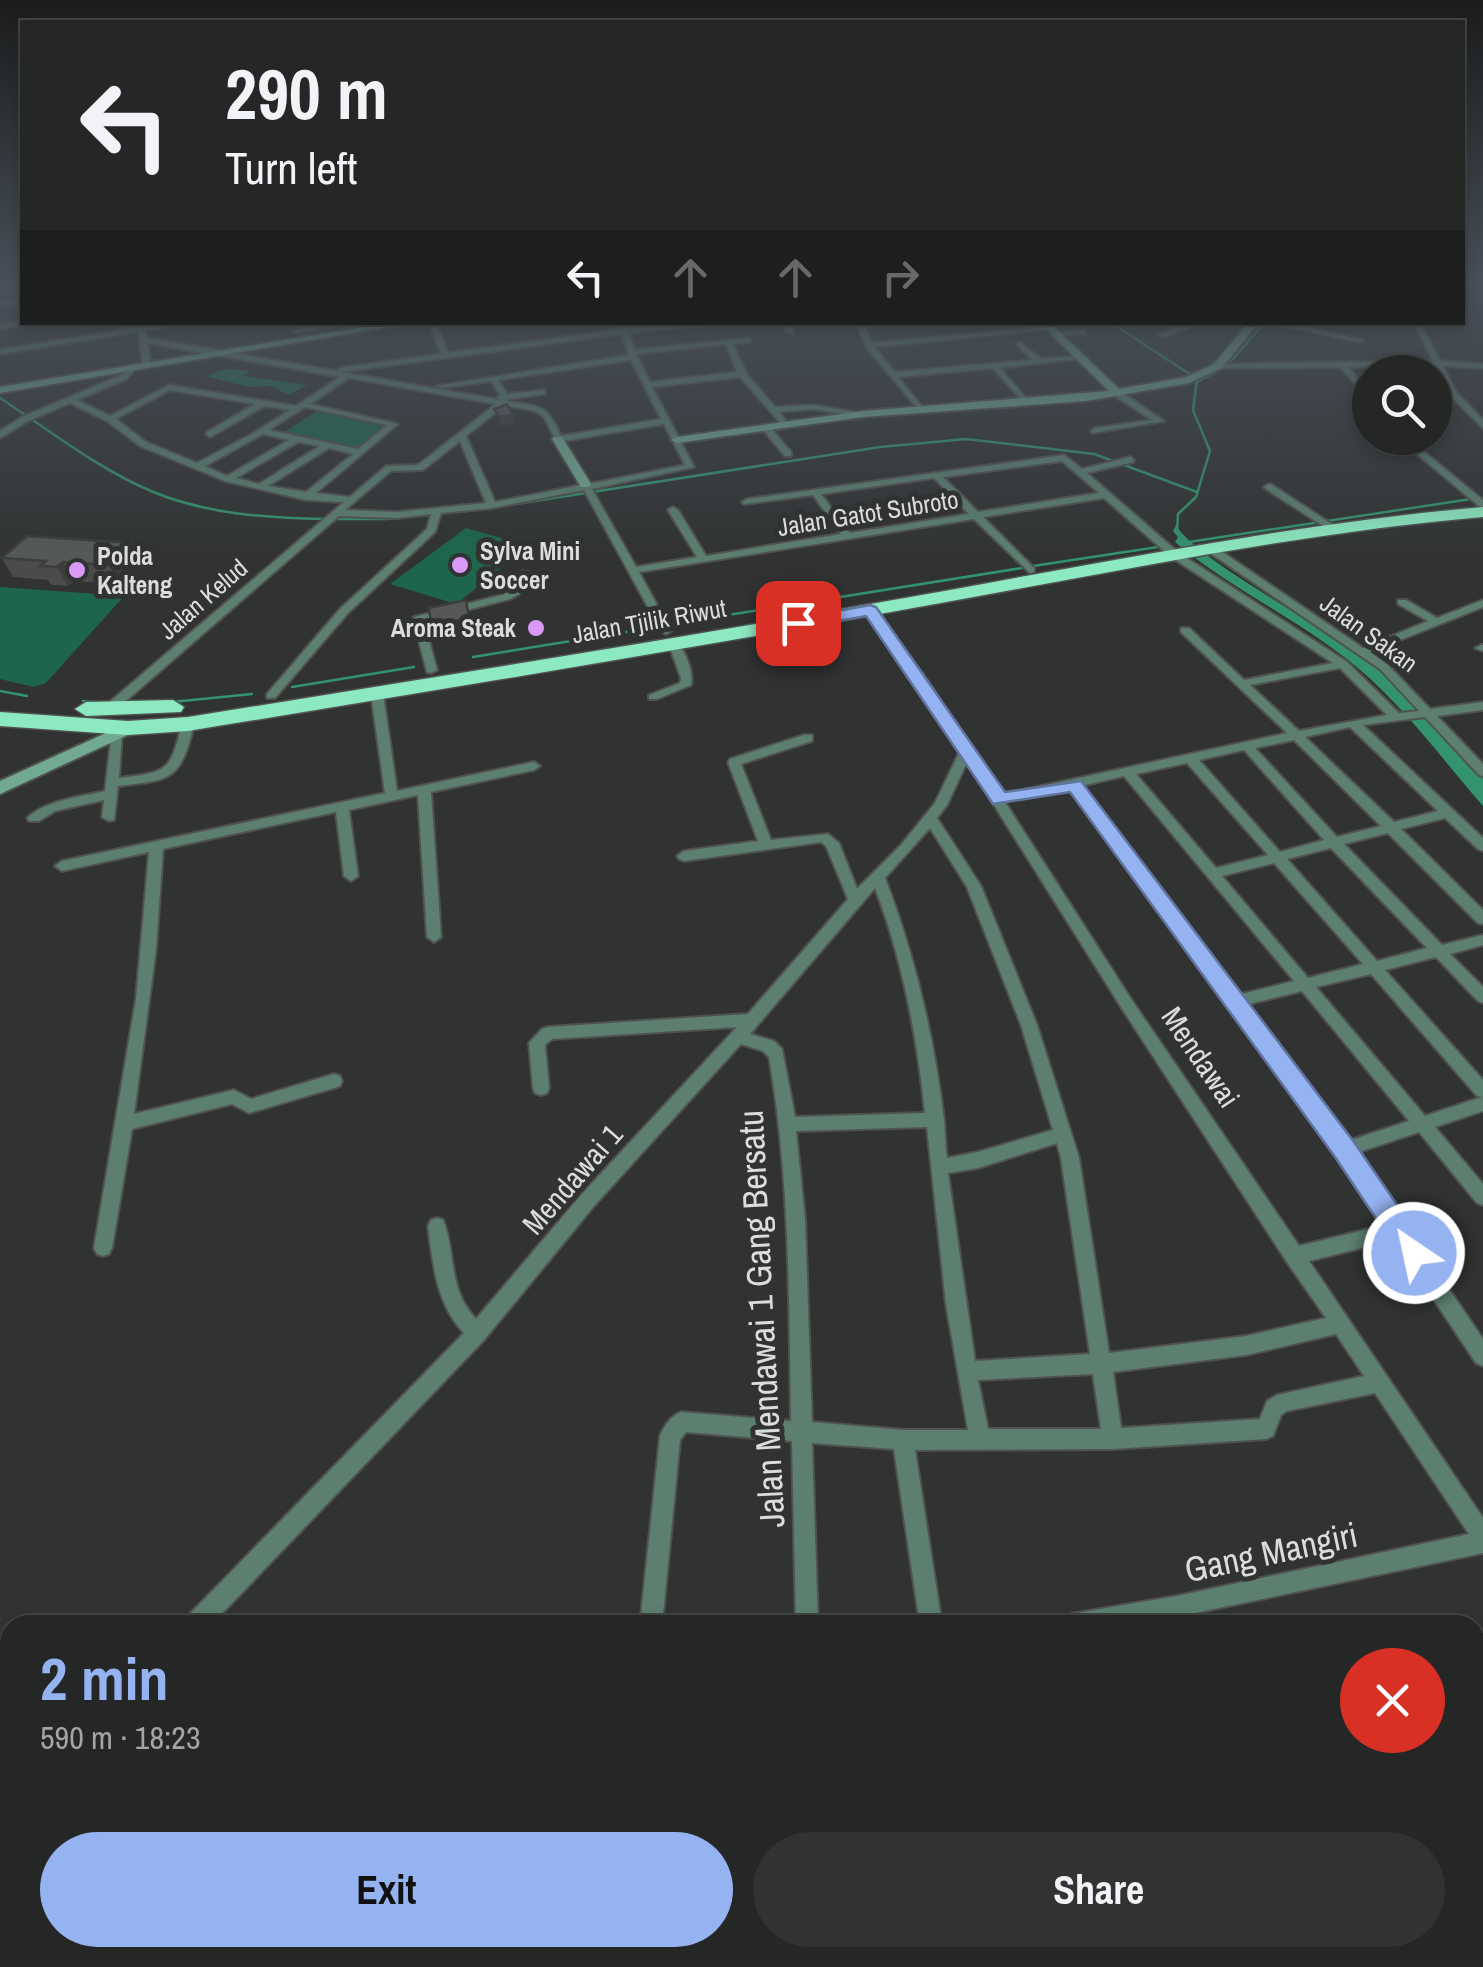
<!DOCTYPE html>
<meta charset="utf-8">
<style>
body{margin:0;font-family:"Archivo Narrow",sans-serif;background:#313232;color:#f1f3f6;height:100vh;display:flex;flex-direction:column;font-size:38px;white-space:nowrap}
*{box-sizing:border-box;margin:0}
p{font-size:32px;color:#a3a5a7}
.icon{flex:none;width:55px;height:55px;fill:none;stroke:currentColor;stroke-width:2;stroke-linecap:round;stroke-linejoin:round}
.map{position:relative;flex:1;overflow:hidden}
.drawer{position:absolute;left:0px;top:1615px;width:1485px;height:352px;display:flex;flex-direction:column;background:#252626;border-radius:30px 30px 0 0;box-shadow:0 5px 15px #0003,0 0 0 2px #424343}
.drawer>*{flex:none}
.hud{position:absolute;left:20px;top:20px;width:1445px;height:305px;border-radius:0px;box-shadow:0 5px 15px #0003,0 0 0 2px #424343;background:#252626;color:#f1f3f6;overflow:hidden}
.buttons{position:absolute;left:1352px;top:355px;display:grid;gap:20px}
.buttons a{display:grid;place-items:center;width:100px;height:100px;border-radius:50%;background:#252626;box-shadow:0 5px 15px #0003,0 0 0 2px #424343;font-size:50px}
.pin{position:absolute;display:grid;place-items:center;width:85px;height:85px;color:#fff;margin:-42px;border-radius:20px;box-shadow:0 5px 15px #0006}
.me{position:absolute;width:110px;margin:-55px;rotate:326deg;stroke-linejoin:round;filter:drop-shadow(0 0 8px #0008)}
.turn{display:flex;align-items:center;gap:35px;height:210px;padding:0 40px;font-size:45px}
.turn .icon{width:130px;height:130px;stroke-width:2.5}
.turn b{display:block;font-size:70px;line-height:85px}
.lanes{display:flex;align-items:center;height:95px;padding:0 40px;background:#0003;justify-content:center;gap:50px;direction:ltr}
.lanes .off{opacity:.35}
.round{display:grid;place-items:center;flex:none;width:105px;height:105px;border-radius:52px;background:#313232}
.summary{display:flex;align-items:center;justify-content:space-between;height:170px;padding:0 40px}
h1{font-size:60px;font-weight:800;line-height:75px;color:#95b2f1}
.button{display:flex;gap:20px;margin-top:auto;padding:20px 40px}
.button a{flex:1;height:115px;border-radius:60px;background:#95b2f1;color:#111;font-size:40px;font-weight:800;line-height:115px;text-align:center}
.button a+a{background:#313232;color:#f1f3f6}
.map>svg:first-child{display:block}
.green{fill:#1d664b}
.forest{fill:#236c50}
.water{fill:#33936e}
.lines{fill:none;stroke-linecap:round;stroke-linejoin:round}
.stream{stroke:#33936e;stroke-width:2.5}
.street-casing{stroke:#505251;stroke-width:4}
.secondary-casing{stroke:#505251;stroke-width:4}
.highway-casing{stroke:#505251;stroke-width:3}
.street{fill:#5c7f6f;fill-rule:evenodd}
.secondary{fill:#71aa90;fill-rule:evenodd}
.highway{fill:#8de9c1;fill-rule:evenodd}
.wall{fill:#494c4b}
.shaded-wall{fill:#3c3e3d}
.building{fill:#555857;stroke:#3c3e3d;stroke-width:2.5}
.route{fill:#95b2f1;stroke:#61749d;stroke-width:2.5}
.poi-dot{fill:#d99af7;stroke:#313332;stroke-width:4}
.labels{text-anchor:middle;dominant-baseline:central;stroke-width:10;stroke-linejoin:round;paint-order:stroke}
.far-street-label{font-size:25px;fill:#dbdddc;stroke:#313332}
.far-poi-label{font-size:25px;font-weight:bold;fill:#dbdddc;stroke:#313332;text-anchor:start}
.street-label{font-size:30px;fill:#dbdddc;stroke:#313332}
.near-street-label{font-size:35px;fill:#dbdddc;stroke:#313332}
</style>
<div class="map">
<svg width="1483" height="1967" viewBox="0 0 1483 1967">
<rect width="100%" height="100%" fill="#313332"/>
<!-- green -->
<path class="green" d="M320,409L392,424L356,449L281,434Z
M466,528L529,546L456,604L390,584Z
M0,587L124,596L46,683L34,687L0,679Z"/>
<!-- forest -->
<path class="forest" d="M225,369L251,371L243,376L307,385L288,395L272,386L249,387L206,376Z"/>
<!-- water -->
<path class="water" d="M1176,525C1193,558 1332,631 1371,662C1413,696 1447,739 1483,779V806C1443,760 1405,708 1359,669C1302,621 1232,590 1175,542L1178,537L1173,531Z"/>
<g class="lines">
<!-- stream -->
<path class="stream" d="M0,301L22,297
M1110,322L1197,379L1193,410L1210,451L1196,497L1178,514L1177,531
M1209,367L1224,353
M1197,382L1227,366L1265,322
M0,398C49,430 97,468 151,491C205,514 266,518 325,519
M509,505L880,447L966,439L1094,454L1197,492
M335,519H388L475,510
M1189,542L1471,499
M1033,566L1158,547
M672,624L1022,568
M473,657L651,628
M292,687L414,667
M0,691L27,696
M83,701L97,702
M172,702L252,694"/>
<!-- street casing -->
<g class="street-casing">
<path id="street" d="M22,298V302L0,305V301Z
M22,321L31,322L0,329V325Z
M168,322H187L145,331L147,338L337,371L340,368L441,354L429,322H436L448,353L621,329L619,322H626L628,329L700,322H735L629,333L634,350L750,338V342L733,344L746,373L775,407L813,405L867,414L863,417L813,409L779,412L789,425L785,428L740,377L652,387L694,467L592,489L636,567L697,557L668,510L673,507L678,510L706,556L841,534L813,495L744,504L742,502L747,499L1064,455L1082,469L1130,457L1134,460L1133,462L1087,473L1179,553L1347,662L1399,713L1419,711L1380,669L1207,551V547H1215L1363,648L1428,621L1398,604V600H1406L1437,618L1483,600V607L1370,652L1388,665L1430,709L1483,702V710L1437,716L1483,764V776L1479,775L1425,717L1363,725L1483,838V851L1478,849L1445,818L1401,829L1483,910V924L1478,923L1388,833L1344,844L1442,945L1483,935V945L1450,954L1483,987V1003L1478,1001L1436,957L1385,970L1483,1080V1111L1435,1127L1483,1184V1205L1477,1203L1419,1132L1356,1153L1483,1339V1366L1476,1363L1394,1240L1309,1261L1483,1518V1553L1137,1625H1060L1063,1617L1071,1614L1177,1596L1469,1534L1375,1393L1287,1411L1281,1415L1273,1436L1266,1439L1113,1449L915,1450L942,1625H920L894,1449L812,1443L818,1625H796L792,1441L686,1432L680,1440L662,1625H640L660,1436C664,1426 671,1416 681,1412L791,1421C789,1299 790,1177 769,1057L763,1051L741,1044L594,1206L484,1340L211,1625H184L187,1617L464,1333C436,1304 433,1264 428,1226L431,1220L437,1218L443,1220C457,1256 447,1288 476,1319L582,1194L737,1027L552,1039L545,1045L549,1088L547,1093L541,1095L535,1093L533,1088L529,1043L542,1029L548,1027L748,1014L848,899L826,846L821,842L684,861L679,859L677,856L684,851L758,841L728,762L730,759L804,735H812V741L741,764L771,840L828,834L839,843L857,889L901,845L935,803L960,751L918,684L865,610L866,608H874L929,683L1000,795L1287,733L1181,632V628H1189L1244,680L1333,663L1171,557L1104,498L983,517L1034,568V572L1030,573L974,519L639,572L671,631L666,634L661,631L584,490L492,508L441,513L435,532L348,613L275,698H267V694L340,609L427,529L431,514L397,518L339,516L113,712H105V706L344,502L306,500L225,481L140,446L107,421L70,403L28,421L0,438V431L22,417L119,376L132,367L136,369L125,380L77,400L110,416L169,385L296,406L340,377L147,343L151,366L147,368L143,366L138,332L0,354V350ZM622,334L629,355L437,386L441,388L491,381L500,395L497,397L500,400L341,372ZM726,344L737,372L650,382L636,354ZM631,360L661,419L561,436C546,403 541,407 507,401L508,399L545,394V390L507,394L498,380ZM349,378L496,404L418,465L386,466L350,497L316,493L398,424L310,404ZM170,390L255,404L207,432L206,434L210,437L265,406L290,410L252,434L197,463L146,442L116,419ZM504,406C517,408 537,408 545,419C550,427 552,435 558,442L664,424L685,465L589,484L585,481L581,485L495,502L466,436ZM305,407L387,425L358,449L269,430ZM263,434L289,440L227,476L205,466ZM460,441L486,503L397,512L345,510L391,471L423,470ZM298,442L320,446L259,484L236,478ZM329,448L353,454L306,492L268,486ZM1062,461L1099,493L978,512L943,477ZM934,478L969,514L850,533L821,494ZM1340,668L1387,715L1299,731L1250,685ZM1350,727L1438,811L1394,822L1305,737ZM1294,740L1381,826L1337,837L1255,748ZM1244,750L1324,840L1280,852L1199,760ZM967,762L1121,1007L1287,1262L1326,1318L1246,1336L1109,1353L1079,1158L1037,1025L981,886L937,818L947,805ZM1187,763L1268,855L1216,868L1136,774ZM1124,776L1294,981L1238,995L1081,786ZM1070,788L1338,1155L1385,1225L1299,1246L1131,999L1005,802ZM930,828L967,887L1021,1025L1053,1130L978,1152L947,1158C945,1145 945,1131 944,1120C934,1037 915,956 885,878ZM1331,848L1427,948L1377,961L1287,859ZM1274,863L1363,964L1308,978L1222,876ZM875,888C903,961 917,1036 925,1113L795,1117L782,1049L774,1041L750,1034ZM1371,974L1477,1096L1482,1097L1425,1116L1316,987ZM1302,991L1409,1121L1348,1141L1245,1005ZM927,1127L946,1304L968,1430H903L812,1422L805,1219L796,1131ZM1057,1143L1061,1158L1090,1354L975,1361L948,1173L978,1168ZM1336,1334L1364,1376L1277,1395L1267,1401L1260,1419L1121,1428L1113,1372L1246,1355ZM1093,1374L1101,1429H988L978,1380Z
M334,322H353L295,333L291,331Z
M785,322H793V334L786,332Z
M856,322H863L872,343L1049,327L1053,329L874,347L895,372L1032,360L1016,344L1020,342L1041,359L1080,356L1084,358L1000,368L1030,403L1026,405L993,368L898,377L923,408L919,410L866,347Z
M1193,322H1205L1164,337L1157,335Z
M1263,322H1280L1363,340L1359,342Z
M1413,322H1420L1440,361L1483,364V368L1443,366L1457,393L1483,420V428L1451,396L1435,365L1348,367L1370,393V400L1340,367L1218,368L1214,366L1218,364L1433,361Z
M1083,330L1086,334L1054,336L1050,334Z
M1118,392H1121L1164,421L1092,433L1091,431L1095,428L1152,420L1115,396L1114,394Z
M763,426H769L791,452V456H785L763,430Z
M1398,438H1407L1483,500V507L1479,506Z
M1269,484L1272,485L1333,525L1325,527L1266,489L1264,487Z
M522,571L531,573L519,594L510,599L424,621L437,670L431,673L427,672L413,619L414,617L502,595L511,590Z
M675,642C685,648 694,673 691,685L657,699H649V695L680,683L681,678L669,645Z
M1481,645H1483V651L1475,648Z
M377,691L383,694L397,791L534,762L540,766L534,770L431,792L441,937L434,942L427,937L418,795L349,810L358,876L351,881L344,876L336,812L163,849L156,949L134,1114L234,1090L251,1099L334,1074L340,1076L342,1081L340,1086L334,1088L249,1113L232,1104L132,1129L112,1248L109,1254L103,1256L97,1254L94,1248L136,999L149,852L62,871L55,866L62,861L385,793L371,694Z
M188,720L194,724C181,780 172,780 118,786L114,820L109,821L102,817L104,800L55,811L39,821H29L27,818C47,800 79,797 105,791L112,730H120L122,733L119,778C167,772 170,773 182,724Z
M0,1757L9,1760L10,1764V1822L0,1827Z
M1483,1826V1869L1475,1865V1827Z
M53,1958H79L82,1967H56Z
M302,1958H329V1959L326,1967H306Z
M977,1958H1036L1032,1967H973Z
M1170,1958H1196L1199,1967H1173Z
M1346,1958H1373L1377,1967H1350Z"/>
</g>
<!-- secondary casing -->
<g class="secondary-casing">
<path id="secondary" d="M393,322H418L0,393V387Z
M1039,322H1049L1119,389L1186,377L1214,364L1249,322H1259L1222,368L1189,383L1086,401L863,417L677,443L671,440L677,437L863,411L1109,391Z
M554,437H562L591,484L589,487H581L552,439Z
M128,723L134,724V732L0,794V781Z"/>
</g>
<!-- highway casing -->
<g class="highway-casing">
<path id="highway" d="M1483,507V517C1288,534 1095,576 902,610C664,653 426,692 188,731L128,735L0,726V712L128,721L188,717C425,679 662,641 899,599C1092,565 1287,524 1483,507Z
M173,700L184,707L181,712L86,716L75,709L86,702Z"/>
</g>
<!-- street -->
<use href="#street" class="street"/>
<!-- secondary -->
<use href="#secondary" class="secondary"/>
<!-- highway -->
<use href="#highway" class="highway"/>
</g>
<!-- wall -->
<path class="wall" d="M131,543L140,562L119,584L73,581L68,586L51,585L48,580L13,577L2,558Z"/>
<!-- shaded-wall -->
<path class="shaded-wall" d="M513,415L515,424L500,426L499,417Z
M131,543L140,562L119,584L109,565Z
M63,562L73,581L68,586L57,567Z
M466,600L473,634L435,639L431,624Z"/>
<!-- building -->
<path class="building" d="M507,404L513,415L499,417L494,409Z
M27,536L131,543L109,565L63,562L57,567L40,566L46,561L2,558Z
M466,600L469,619L431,624L429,608Z"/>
<!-- sky -->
<linearGradient id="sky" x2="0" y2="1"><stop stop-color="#1b1c1c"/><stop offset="0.51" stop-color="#48505a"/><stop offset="1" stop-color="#48505a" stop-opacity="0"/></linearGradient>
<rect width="1483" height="559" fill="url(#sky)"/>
<!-- route -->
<path class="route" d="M870,605L876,607L1005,792L1081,781L1354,1142L1424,1244L1428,1253L1424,1262L1414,1266L1405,1262L1335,1157L1070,792L993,804L866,616L798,628L790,623L798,618Z"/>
<!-- markers -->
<g class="poi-dot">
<circle cx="460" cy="565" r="10"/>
<circle cx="77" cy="570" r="10"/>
<circle cx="536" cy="628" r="10"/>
</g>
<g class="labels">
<!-- far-street labels -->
<g class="far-street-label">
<text transform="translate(868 513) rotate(-9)">Jalan Gatot Subroto</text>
<text transform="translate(203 599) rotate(-41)">Jalan Kelud</text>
<text transform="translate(649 621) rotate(-10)">Jalan Tjilik Riwut</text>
<text transform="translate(1369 633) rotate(36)">Jalan Sakan</text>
</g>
<!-- far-poi labels -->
<g class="far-poi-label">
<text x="480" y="551">Sylva Mini<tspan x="480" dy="29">Soccer</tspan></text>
<text x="97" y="556">Polda<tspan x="97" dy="29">Kalteng</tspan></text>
<text x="516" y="628" text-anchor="end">Aroma Steak</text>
</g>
<!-- street labels -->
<g class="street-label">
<text transform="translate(1201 1057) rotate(56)">Mendawai</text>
<text transform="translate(572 1179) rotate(-49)">Mendawai 1</text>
</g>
<!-- near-street labels -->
<g class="near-street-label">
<text transform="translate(761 1319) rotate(-93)">Jalan Mendawai 1 Gang Bersatu</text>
<text transform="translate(1271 1552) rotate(-12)">Gang Mangiri</text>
</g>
</g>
</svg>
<div class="buttons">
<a><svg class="icon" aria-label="search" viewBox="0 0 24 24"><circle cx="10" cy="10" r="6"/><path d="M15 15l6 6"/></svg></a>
</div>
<div class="pin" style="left:798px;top:623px;background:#d93025"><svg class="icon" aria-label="arrive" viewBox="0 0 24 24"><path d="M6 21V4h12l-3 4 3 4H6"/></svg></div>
<svg class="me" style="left:1414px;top:1253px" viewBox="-20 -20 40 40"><circle r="17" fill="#95b2f1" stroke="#fff" stroke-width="3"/><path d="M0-11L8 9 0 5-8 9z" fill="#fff"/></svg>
<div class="hud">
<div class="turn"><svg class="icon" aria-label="left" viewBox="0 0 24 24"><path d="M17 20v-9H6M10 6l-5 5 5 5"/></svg><div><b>290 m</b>Turn left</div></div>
<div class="lanes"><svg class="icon" aria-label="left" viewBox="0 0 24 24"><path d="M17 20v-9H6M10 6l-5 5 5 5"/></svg><svg class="icon off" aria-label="ahead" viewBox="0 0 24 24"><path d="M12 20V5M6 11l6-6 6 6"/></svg><svg class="icon off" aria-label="ahead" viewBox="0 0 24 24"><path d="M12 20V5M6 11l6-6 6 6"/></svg><svg class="icon off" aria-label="right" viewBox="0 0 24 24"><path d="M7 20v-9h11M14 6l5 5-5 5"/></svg></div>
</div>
<section class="drawer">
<div class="summary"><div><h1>2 min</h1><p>590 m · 18:23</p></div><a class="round" style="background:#d93025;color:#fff"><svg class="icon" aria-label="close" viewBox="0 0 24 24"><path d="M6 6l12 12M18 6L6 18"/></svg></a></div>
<div class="button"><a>Exit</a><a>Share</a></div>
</section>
</div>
